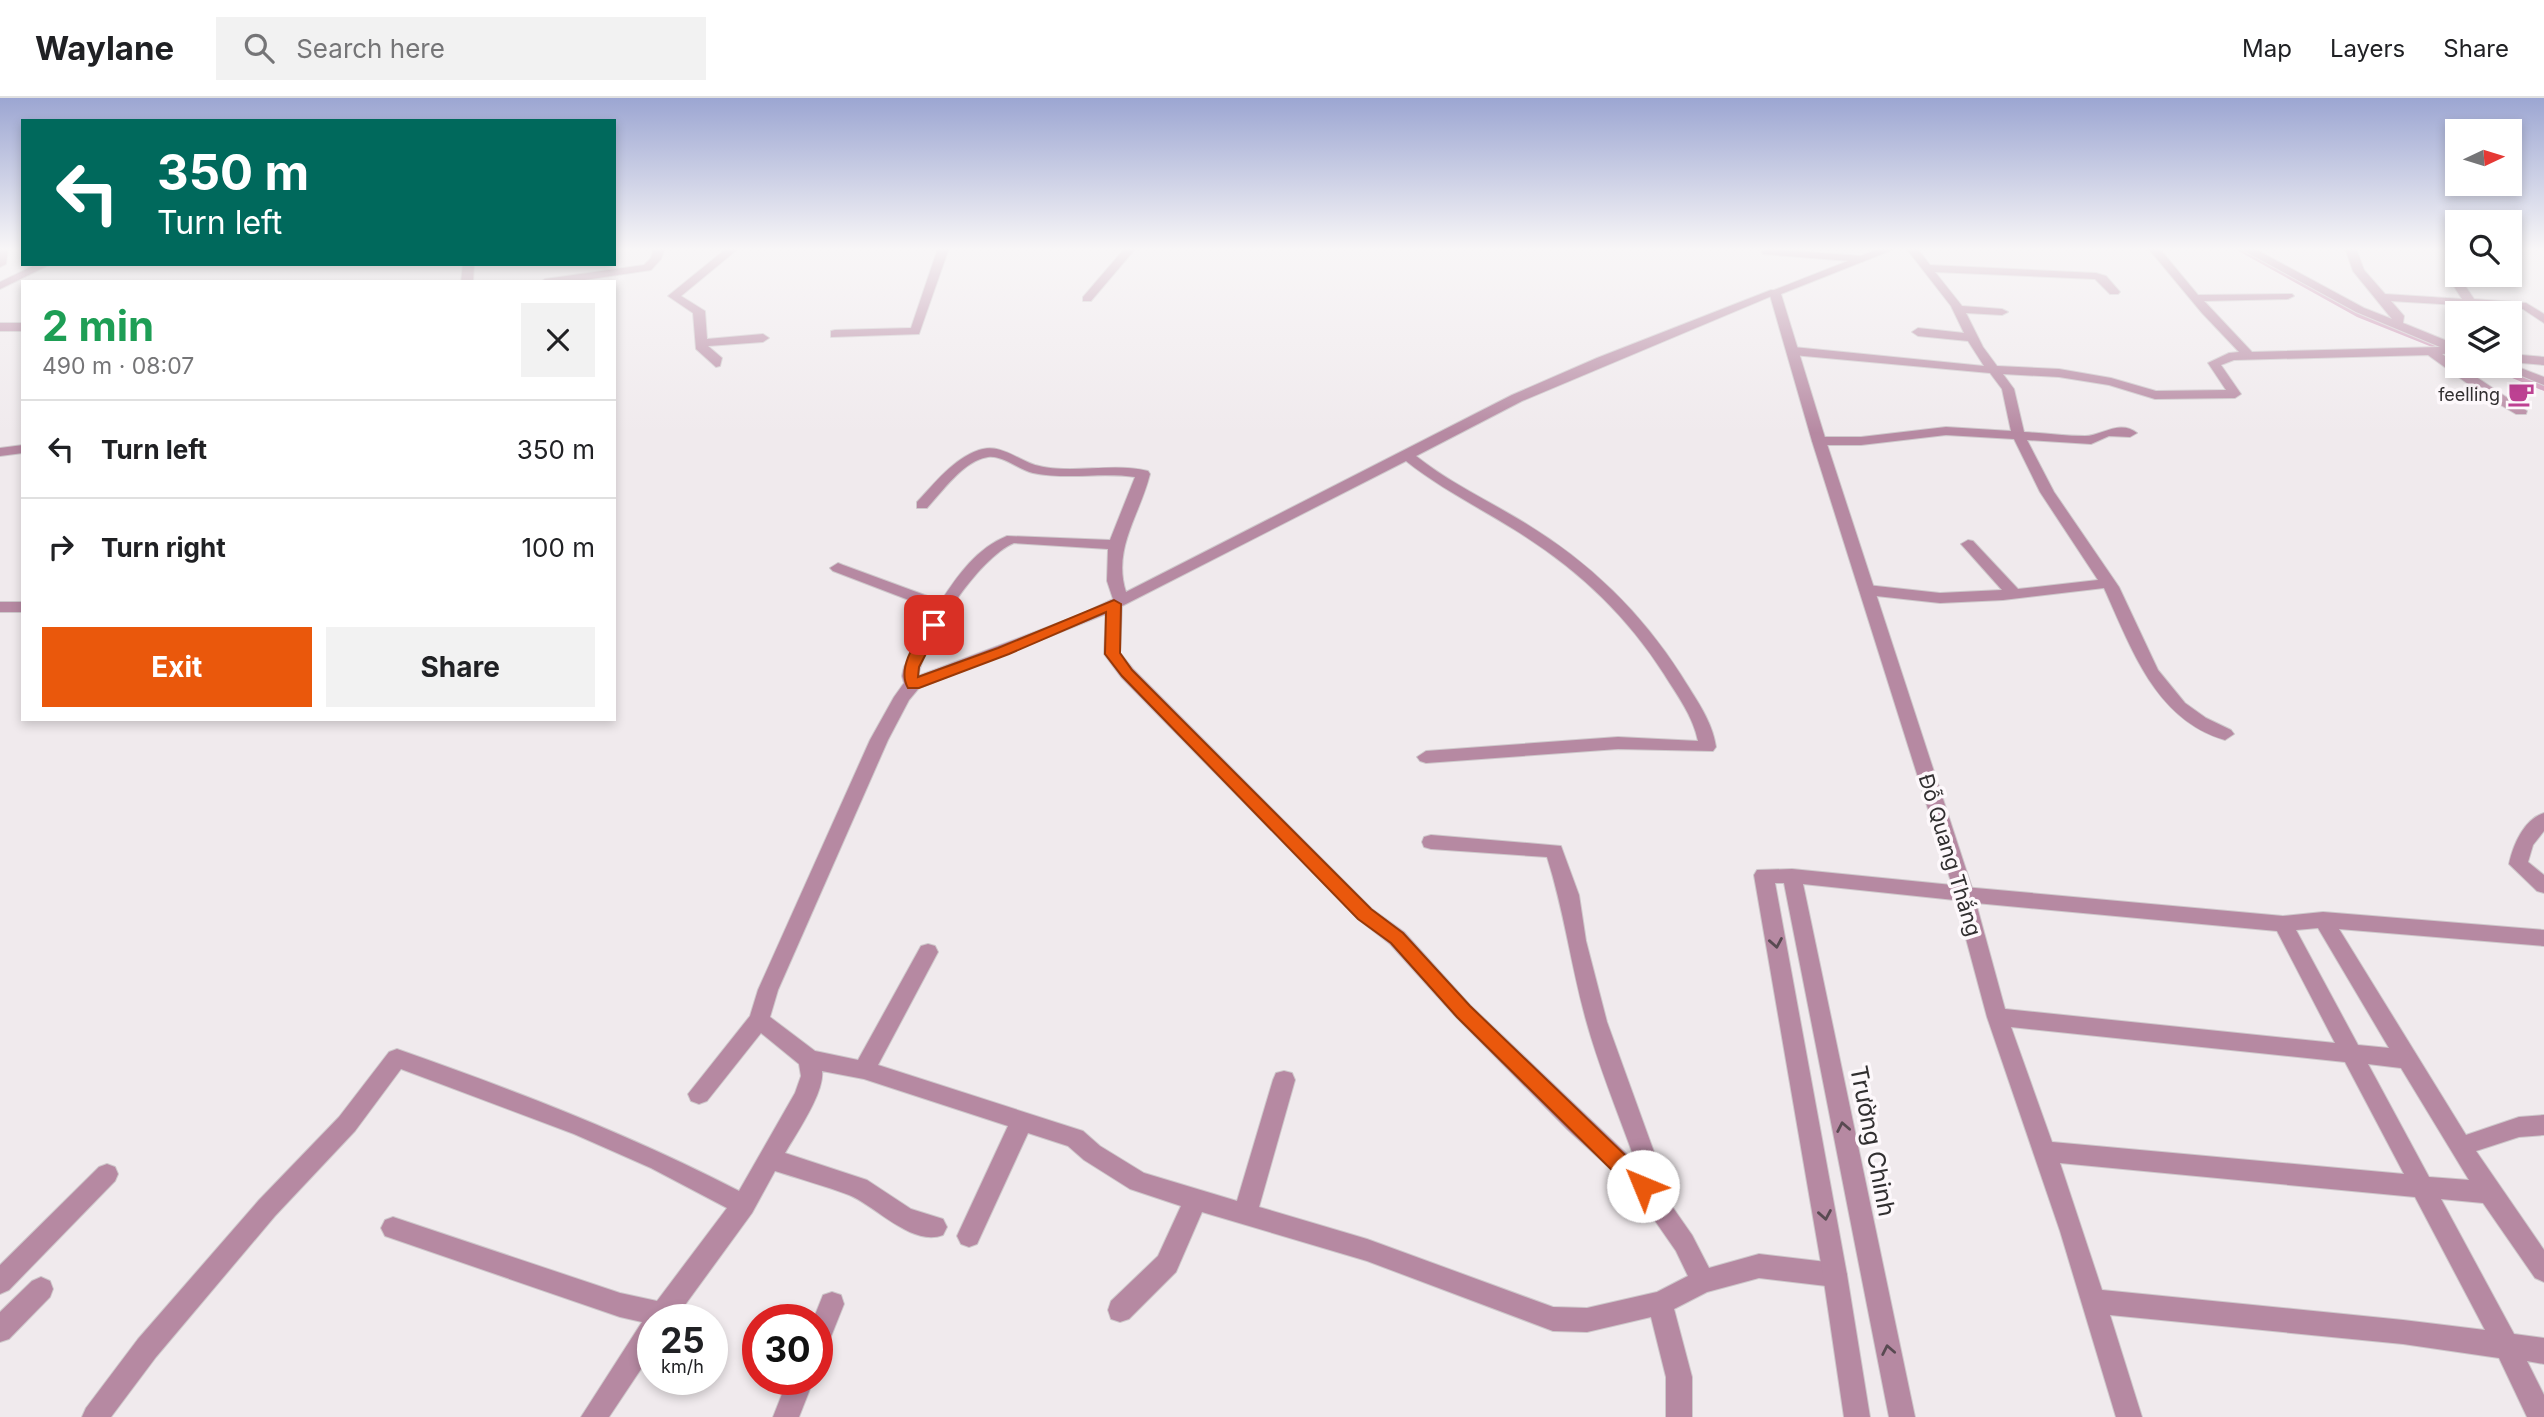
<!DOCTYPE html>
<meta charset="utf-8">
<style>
body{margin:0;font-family:Inter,sans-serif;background:#f2f2f2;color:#202124;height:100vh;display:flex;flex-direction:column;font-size:26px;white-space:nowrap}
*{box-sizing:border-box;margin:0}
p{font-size:23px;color:#757577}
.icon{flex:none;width:38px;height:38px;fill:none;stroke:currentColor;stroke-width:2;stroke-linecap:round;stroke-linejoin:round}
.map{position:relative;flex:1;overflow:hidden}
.drawer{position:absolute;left:21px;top:182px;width:595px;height:441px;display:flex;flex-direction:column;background:#fff;border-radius:0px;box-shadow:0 4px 10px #0003}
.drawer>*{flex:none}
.guide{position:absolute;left:21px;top:21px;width:595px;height:147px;border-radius:0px;box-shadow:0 4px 10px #0003;background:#00695c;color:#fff;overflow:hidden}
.needle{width:46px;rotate:86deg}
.controls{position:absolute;left:2445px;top:21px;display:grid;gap:14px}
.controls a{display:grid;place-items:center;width:77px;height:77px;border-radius:0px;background:#fff;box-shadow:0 4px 10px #0003;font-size:35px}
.speed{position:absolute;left:637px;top:1206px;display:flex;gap:14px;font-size:35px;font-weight:700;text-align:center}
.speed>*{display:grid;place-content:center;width:91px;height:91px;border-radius:50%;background:#fff;box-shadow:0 4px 10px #0003;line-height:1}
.speed small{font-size:18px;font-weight:400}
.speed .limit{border:10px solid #d22;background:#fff;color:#111}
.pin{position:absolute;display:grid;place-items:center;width:60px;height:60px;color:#fff;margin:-30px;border-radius:14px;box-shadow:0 4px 10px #0006}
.me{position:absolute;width:77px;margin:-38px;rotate:315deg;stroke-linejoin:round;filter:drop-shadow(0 0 5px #0008)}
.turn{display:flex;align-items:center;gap:24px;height:147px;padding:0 21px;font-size:32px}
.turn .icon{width:91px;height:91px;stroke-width:2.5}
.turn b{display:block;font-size:49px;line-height:60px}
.round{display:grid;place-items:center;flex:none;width:74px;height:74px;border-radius:0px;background:#f2f2f2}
.headline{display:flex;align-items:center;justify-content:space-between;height:119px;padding:0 21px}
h1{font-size:42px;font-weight:700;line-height:52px;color:#1e9e55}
.primary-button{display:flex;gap:14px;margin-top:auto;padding:14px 21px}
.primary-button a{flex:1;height:80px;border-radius:0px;background:#ea580c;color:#fff;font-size:28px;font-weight:700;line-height:80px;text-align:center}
.primary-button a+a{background:#f2f2f2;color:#202124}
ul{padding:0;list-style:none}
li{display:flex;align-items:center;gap:21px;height:98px;padding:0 21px;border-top:2px solid #e0e0e0}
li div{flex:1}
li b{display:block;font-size:26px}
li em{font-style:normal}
header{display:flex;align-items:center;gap:42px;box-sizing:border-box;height:98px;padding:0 35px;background:#fff;border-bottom:2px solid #e0e0e0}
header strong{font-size:33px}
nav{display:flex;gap:38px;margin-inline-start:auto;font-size:24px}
.search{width:490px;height:63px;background:#f2f2f2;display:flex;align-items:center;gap:18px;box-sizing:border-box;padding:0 24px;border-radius:0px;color:#757577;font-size:26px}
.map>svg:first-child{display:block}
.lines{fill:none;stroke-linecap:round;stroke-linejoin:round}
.canal{fill:#cb92b2;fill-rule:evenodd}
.minor-casing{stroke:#cec8cb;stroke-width:2}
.tertiary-casing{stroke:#cec8cb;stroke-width:2}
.minor{fill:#b689a2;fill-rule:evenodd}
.tertiary{fill:#b689a2;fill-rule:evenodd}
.oneway{stroke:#594a52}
.route{fill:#ea580c;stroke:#983908;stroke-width:2}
.labels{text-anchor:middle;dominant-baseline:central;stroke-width:7;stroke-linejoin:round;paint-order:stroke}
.far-poi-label{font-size:18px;fill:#312f30;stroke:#fdf8fb;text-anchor:end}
.street-label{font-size:21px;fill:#312f30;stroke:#fdf8fb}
.near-street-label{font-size:24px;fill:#312f30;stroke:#fdf8fb}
</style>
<header>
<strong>Waylane</strong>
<div class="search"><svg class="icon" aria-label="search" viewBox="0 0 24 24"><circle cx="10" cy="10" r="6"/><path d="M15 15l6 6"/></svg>Search here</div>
<nav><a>Map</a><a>Layers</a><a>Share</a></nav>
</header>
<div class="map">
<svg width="2544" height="1319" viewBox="0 0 2544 1319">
<rect width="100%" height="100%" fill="#f0eaed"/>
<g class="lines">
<!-- canal -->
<path class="canal" d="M2233,150H2247L2365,215L2457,251V259L2357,219Z
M2483,268H2500L2544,285V293Z"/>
<!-- minor casing -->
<g class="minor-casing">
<path id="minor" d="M0,150H8L6,166L0,169Z
M654,150H665L661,161L651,172L571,184H540L545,181L644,167L651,160Z
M727,150H739L681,198L705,213L707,241L763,236L769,240L763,244L708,248L722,260L720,268L716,269L696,251L693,215L668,198Z
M938,150H949L919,236L831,239V233L835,232L911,230Z
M1125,150H1136L1091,203H1083V199Z
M1906,150H1917L1930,167L2096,175L2106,178L2120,194L2118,196H2110L2095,181L1935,174L1962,208L2002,211L2008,214L2002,217L1966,215L1983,249L1997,268L2059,271L2111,280L2156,293L2226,292L2208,265L2229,255L2239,254L2202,215L2148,150H2159L2198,197L2292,196L2294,198L2288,201L2204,203L2252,254L2440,249L2356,214L2239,150H2253L2364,210L2392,221L2353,173L2345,150H2356L2364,172L2385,196L2462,201L2450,182L2456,179L2460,180L2474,201L2526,205L2544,216V225L2523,211L2391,203L2404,218L2403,225L2457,247V255L2442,256L2527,313L2526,316H2516L2482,296L2428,257L2234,262L2221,267L2241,296L2235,300L2155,301L2109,287L2059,279L2003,276L2014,291L2024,334C2044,335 2065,338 2085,338C2101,338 2120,321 2137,335L2130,339L2109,338L2091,346L2027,342L2054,394L2119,489L2158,572L2185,605L2206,620L2231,632L2234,636L2225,642C2155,622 2131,549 2104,490L2003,502L1940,505L1867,497L1859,492L1867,487L1940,495L2002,492L1961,446L1968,442L1973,443L2018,491L2098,482L2040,394L2014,341L1946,337L1861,347H1819L1812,343L1819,339H1861L1946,329L2011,333L2002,291L1990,275L1793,257L1787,253L1793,249L1984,268L1968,243L1918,238L1912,234L1918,230L1964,235L1951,208Z
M1767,151L1862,158L1867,161L1862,164L1763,156L1762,154Z
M37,166H51L0,191V184Z
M463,166H474L473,184H461Z
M1771,192L1781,194L1522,303L1416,358C1450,385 1489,403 1525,425C1589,464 1641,514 1681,577C1695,600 1712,622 1716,649L1713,653L1618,651L1426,665L1420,663L1417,659L1426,653L1618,639L1698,643C1693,618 1677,597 1664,576C1626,516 1575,469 1515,432C1478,409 1440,390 1406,363L1122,508L1120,555L1133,571L1372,811L1404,834L1470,907L1632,1061V1054C1616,1010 1598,966 1586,922C1571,868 1564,812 1547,759L1431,751L1424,749L1422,744L1424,739L1431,737L1561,748L1579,797L1586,843L1607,924L1654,1054L1655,1084L1692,1137L1709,1170L1759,1156L1835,1165L1844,1169L1847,1177L1844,1185L1835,1189L1759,1180L1707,1194L1674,1211L1692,1279V1319H1666V1279L1651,1219L1587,1234L1553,1233L1367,1163L1202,1114L1176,1174L1129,1221L1120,1224L1111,1221L1108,1212L1111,1203L1158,1158L1181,1108L1130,1091L1084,1062L1068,1048L1028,1035L977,1146L969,1149L961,1146L957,1138L1008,1028L864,981L822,973C825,994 796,1036 785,1055L867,1082L911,1111L943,1121L947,1129L943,1137C912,1149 876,1108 849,1097C825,1088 800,1081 775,1073L752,1115L674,1222H653V1253L609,1319H581L642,1224L620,1219L385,1138L381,1130L385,1122L393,1119L620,1195L657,1203L727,1110L651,1070L574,1036L401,971L355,1033L275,1118L156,1259L111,1319H82L86,1310L138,1241L259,1102L339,1019L389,954L397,951C514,992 629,1036 739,1093L795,995L801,978L799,966L761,935L707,1003L699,1006L691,1003L688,996L750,918L758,892L870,642L894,599L904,585L902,578L904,569L935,512L833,473L830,470L838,465L843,467L941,503C958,477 977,450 1007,438L1110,442L1135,379C1102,374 1067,382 1033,375C1019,372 1003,357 988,359C964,362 942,394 927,410H917V404C935,385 953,361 979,352C1000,345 1016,361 1035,367C1071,377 1111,364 1148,373L1150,376C1140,417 1112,451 1126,494L1512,297L1597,260ZM1014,445L1108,451L1107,483L1113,501L1082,516L918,578C926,541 978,460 1014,445ZM1106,516L1104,556L1121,579L1358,821L1390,846L1456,919L1568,1032L1624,1083L1642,1104L1676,1153L1688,1178L1657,1194L1587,1210L1553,1209L1367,1141L1259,1109L1295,982L1292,975L1284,973L1276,975L1273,982L1237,1103L1144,1075L1100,1048L1083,1033L878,967L938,854L935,848L928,846L921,848L858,962L815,953L770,919L778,892L888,642L909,602L919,590Z
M0,225H23V233H0Z
M2510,256L2544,259V267L2510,264Z
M2510,266L2544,279V287L2497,268Z
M23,347V355L0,358V350Z
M0,504H23V514H0Z
M2544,715V733L2533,747L2528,764L2544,777V795L2537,793L2509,766C2513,747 2524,721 2544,715Z
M1964,789L2283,818L2323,814L2544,832V848L2339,831L2466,1037L2519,1019L2544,1017V1037L2519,1039L2476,1053L2544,1152V1184L2535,1180L2483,1105L2441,1101L2514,1236L2544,1240V1266L2527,1263L2544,1297V1319H2527L2499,1260L2403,1246L2110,1217L2142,1319H2116L2060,1133L1987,919L1954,796L1957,791ZM1976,805L2277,833L2335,945L2005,911ZM2318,830L2389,950L2358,947L2296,832ZM2011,929L2345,964L2404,1076L2052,1044ZM2368,966L2401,970L2469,1082L2429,1079ZM2060,1065L2415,1099L2485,1232L2403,1222L2102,1192Z
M107,1066L115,1069L118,1076L115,1083L9,1192L0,1196V1167L99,1069Z
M41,1179L50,1183L53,1191L50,1199L9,1241L0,1244V1214L32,1183Z
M832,1194L841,1197L844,1206L826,1251L817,1254V1222H813L823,1197Z
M788,1281H814L799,1319H773Z"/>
</g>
<!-- tertiary casing -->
<g class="tertiary-casing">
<path id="tertiary" d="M1881,150H1897L1781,196L1826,343L1974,796L1971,801L1964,803L1803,786L1915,1319H1889L1784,785H1775L1847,1177L1870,1319H1844L1823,1177L1754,777L1757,772L1792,771L1952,787L1812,343L1769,194Z"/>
</g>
<!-- minor -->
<use href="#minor" class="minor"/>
<!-- tertiary -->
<use href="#tertiary" class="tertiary"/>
</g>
<!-- one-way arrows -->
<defs><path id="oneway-chevron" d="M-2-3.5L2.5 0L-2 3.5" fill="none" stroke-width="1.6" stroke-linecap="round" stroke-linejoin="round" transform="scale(1.75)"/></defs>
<g class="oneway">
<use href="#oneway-chevron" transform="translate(1776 845) rotate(80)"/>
<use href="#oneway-chevron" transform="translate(1843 1029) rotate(-101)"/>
<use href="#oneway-chevron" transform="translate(1825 1117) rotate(80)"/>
<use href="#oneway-chevron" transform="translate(1888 1252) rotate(-101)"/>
</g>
<!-- sky -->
<linearGradient id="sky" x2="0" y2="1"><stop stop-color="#9ca6d2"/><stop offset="0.45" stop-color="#f8f6f7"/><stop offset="1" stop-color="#f8f6f7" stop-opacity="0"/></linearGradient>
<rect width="2544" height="335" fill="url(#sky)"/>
<!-- route -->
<path class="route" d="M1114,502L1121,506L1120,555L1132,572L1371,811L1403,835L1470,908L1650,1081L1653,1088L1650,1095L1643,1098L1635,1095L1457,919L1391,845L1358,821L1122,578L1105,556L1106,514L1009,556L919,590H908C896,569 917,542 929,524H939L941,527L919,569L918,579L998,550Z"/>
<!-- icons -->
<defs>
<g id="cafe-bare" transform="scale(2.1)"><path d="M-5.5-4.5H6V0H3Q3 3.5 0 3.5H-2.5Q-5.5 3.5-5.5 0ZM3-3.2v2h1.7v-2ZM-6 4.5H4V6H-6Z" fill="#bd4192" stroke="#fdf8fb" stroke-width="2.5" paint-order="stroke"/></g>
</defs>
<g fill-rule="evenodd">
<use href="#cafe-bare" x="2521" y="296"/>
</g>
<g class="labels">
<!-- far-poi labels -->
<g class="far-poi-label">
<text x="2500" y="296">feelling</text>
</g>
<!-- street labels -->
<g class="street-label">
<text transform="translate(1950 757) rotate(73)">Đỗ Quang Thắng</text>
</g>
<!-- near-street labels -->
<g class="near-street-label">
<text transform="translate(1873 1043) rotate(79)">Trường Chinh</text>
</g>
</g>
</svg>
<div class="controls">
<a><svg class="needle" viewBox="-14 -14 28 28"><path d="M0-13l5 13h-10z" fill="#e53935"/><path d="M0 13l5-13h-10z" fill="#757577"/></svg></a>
<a><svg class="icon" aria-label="search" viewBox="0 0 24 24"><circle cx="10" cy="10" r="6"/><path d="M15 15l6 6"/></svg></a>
<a><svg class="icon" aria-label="layers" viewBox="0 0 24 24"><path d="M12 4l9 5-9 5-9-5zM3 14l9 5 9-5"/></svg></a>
</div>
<div class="speed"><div>25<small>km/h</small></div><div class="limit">30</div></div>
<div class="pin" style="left:934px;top:527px;background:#d93025"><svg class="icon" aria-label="arrive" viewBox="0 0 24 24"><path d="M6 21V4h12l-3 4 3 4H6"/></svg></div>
<svg class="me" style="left:1643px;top:1088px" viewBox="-20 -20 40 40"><circle r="19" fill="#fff"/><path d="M0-13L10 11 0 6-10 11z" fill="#ea580c"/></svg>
<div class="guide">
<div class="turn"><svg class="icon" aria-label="left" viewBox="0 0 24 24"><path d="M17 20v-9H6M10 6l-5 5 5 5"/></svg><div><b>350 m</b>Turn left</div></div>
</div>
<section class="drawer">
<div class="headline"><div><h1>2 min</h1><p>490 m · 08:07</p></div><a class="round"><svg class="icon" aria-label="close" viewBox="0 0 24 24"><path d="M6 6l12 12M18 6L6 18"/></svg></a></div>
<ul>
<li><svg class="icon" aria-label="left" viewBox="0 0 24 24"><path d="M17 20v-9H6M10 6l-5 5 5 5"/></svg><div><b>Turn left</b></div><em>350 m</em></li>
<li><svg class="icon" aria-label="right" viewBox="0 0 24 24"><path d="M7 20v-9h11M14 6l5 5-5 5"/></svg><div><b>Turn right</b></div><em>100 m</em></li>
</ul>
<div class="primary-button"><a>Exit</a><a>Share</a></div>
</section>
</div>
